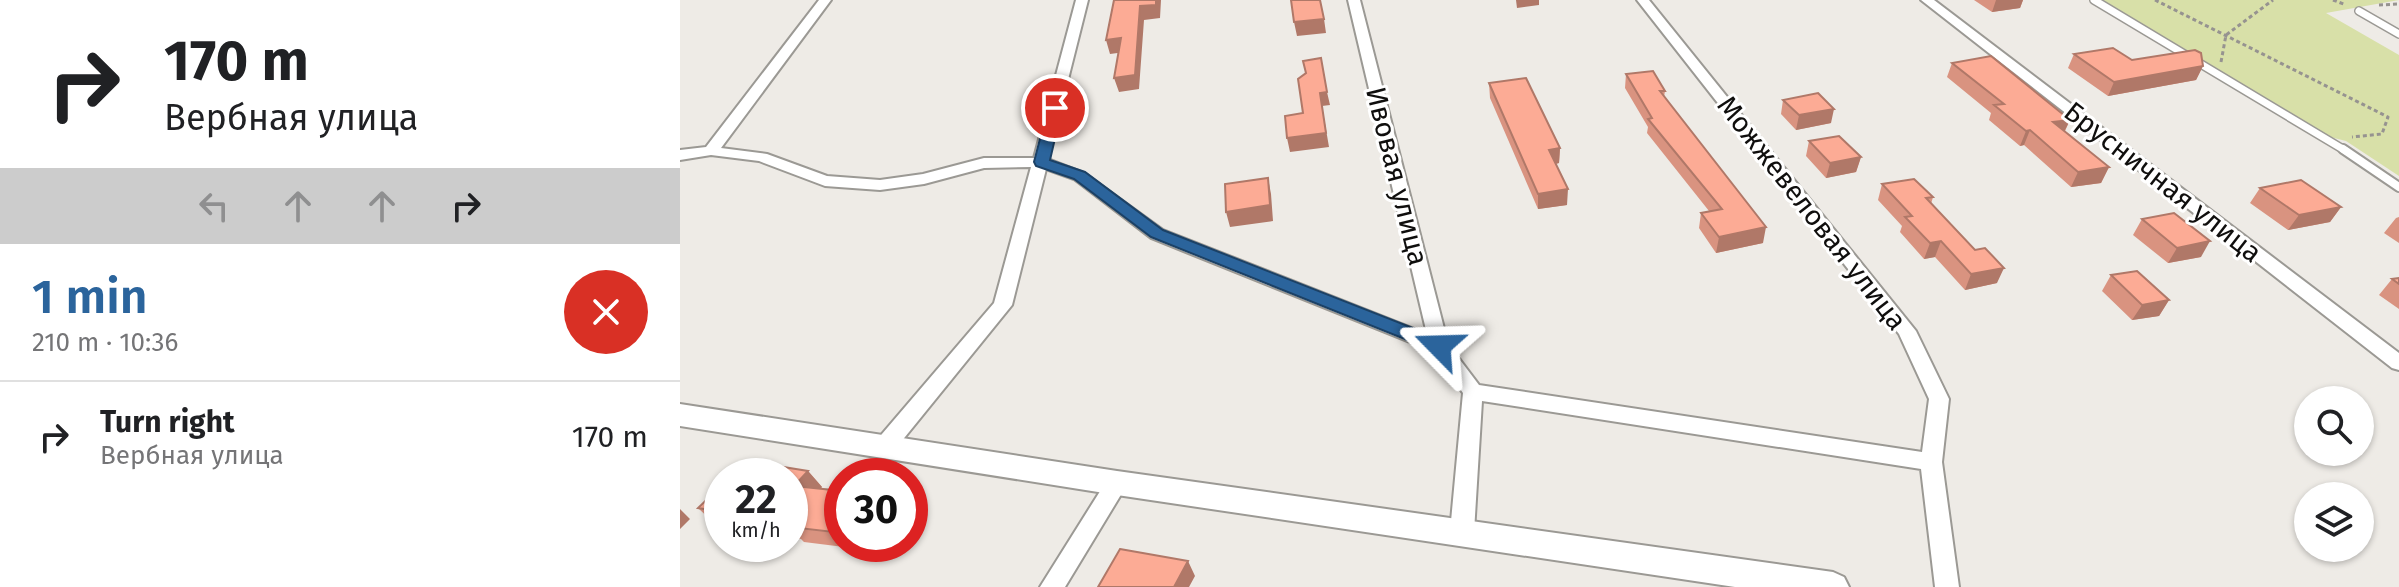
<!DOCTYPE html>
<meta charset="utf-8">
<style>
body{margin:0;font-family:"Fira Sans",sans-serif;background:#f6f6f6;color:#202124;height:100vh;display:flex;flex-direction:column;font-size:30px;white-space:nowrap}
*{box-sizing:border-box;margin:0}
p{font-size:26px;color:#757577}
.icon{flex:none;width:44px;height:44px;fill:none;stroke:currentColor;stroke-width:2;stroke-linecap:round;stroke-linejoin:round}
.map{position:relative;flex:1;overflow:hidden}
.side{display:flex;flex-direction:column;background:#fff;width:680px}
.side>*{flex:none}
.top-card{background:#fff;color:#202124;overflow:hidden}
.fabs{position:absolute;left:1614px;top:386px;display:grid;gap:16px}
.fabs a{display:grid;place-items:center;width:80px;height:80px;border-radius:50%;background:#fff;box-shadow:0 2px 6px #0004;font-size:40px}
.speed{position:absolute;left:24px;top:458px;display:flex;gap:16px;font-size:40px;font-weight:700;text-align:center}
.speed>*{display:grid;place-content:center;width:104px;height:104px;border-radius:50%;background:#fff;box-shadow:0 2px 6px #0004;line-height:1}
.speed small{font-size:20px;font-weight:400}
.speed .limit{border:12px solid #d22;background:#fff;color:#111}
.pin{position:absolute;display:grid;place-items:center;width:68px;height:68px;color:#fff;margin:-34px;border:4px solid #fff;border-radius:50%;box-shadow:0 2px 8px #0007}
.me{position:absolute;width:88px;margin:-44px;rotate:292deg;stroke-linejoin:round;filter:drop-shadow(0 0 6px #0008)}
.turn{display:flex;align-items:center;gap:28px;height:168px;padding:0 32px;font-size:36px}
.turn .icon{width:104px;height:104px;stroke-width:2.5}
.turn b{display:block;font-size:56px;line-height:68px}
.lanes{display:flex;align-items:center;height:76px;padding:0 32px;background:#0003;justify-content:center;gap:40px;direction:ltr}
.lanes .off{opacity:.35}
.round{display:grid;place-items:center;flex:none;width:84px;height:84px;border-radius:42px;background:#f6f6f6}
.overview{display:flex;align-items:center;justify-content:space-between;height:136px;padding:0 32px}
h1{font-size:48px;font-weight:600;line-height:60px;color:#2b649c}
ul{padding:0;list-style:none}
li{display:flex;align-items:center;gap:24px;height:112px;padding:0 32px;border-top:2px solid #e0e0e0}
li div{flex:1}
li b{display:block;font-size:30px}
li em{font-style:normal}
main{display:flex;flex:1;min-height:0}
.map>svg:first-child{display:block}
.green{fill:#d8e0a8}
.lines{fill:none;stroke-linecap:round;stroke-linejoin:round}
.service-far1-casing{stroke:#9b9994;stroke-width:10}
.service-casing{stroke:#9b9994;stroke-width:12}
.minor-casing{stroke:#9b9994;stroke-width:4}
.tertiary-casing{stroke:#9b9994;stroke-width:4}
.path{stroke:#969390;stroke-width:3;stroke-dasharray:4 3;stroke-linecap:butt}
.service-far1{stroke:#fff;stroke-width:7}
.service{stroke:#fff;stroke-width:8}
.minor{fill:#fff;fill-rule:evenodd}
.tertiary{fill:#fff;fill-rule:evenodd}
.wall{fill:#d99380}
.shaded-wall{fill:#b07868}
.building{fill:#fcab95;stroke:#b07868;stroke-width:2}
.route{fill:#2b649c;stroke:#1c4165;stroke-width:2}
.labels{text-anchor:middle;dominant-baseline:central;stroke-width:6;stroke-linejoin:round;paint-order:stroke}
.street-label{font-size:28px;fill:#0f0e0d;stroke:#fff}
</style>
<main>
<section class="side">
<div class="top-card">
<div class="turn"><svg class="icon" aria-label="right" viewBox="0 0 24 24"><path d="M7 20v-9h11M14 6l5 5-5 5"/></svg><div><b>170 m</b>Вербная улица</div></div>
<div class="lanes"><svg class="icon off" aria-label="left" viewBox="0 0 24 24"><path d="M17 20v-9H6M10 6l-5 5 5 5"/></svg><svg class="icon off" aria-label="ahead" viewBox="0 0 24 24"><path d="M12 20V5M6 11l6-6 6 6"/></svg><svg class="icon off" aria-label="ahead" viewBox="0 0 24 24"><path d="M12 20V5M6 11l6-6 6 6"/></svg><svg class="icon" aria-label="right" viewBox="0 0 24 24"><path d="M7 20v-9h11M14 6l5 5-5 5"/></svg></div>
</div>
<div class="overview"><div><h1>1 min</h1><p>210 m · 10:36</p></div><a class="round" style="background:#d93025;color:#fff"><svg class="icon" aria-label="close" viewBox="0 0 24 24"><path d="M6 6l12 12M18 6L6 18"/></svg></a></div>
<ul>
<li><svg class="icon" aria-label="right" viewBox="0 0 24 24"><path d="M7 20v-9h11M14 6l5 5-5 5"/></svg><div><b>Turn right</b><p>Вербная улица</p></div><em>170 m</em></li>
</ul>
</section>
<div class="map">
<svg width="1719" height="587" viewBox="0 0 1719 587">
<rect width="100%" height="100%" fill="#eeebe6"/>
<!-- green -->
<path class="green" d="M1419,0H1719L1646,13L1719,55V176L1666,141L1650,137Z"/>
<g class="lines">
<!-- service-far1 casing -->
<g class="service-far1-casing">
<path id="service-far1" d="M1414,0L1666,151
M1679,11L1719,34"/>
</g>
<!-- service casing -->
<g class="service-casing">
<path id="service" d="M1663,149L1719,187"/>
</g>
<!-- minor casing -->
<g class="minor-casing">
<path id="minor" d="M139,0H151L41,148L87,154L147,176L200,180L243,174L304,158H354L396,0H408L368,159L404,173L483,230L747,334L668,0H680L768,344L799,385L1242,452L1249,399L1219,334L957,0H969L1236,331L1269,399L1262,462L1279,587H1255L1241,469L802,401L794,532L790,539L782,542L774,539L770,532L783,393L752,351L471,238L394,179L366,169L332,305L212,453L204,455L196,453L193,447L196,441L314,303L351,167L304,168L244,184L200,190L145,186L79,161L31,155L0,160V150L26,147Z
M1241,0H1254L1719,353V370L1712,368Z
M437,474L445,477L448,483L385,587H360L429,477Z"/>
</g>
<!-- tertiary casing -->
<g class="tertiary-casing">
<path id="tertiary" d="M0,404L437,471L1153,572L1164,577L1169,587H1055L437,495L0,426Z"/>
</g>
<!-- path -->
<path class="path" d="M1475,0L1708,117L1702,134L1672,137
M1653,0L1666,5
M1699,5L1719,4
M1541,62L1546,35L1593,0"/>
<!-- service-far1 -->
<use href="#service-far1" class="service-far1"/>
<!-- service -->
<use href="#service" class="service"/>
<!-- minor -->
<use href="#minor" class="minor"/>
<!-- tertiary -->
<use href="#tertiary" class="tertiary"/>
</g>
<!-- wall -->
<path class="wall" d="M1294,0H1343L1340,8L1312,12Z
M1394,54L1452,60L1523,66L1516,80L1428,96L1388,68Z
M1272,63L1390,120L1385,131L1429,167L1421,183L1391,187L1344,145L1340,146L1309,120L1311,113L1267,77Z
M946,74L985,91L984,97L1083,243L1036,253L1019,228L1021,213L1029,211L967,133L968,127L945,88Z
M809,83L880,148L879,163L876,164L887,205L858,209L810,98Z
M1103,100L1151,123L1116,130L1101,114Z
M1129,141L1181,157L1176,172L1146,178L1126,156Z
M1202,184L1253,197L1251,204L1317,283L1285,290L1255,257L1244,259L1220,232L1222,226L1198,200Z
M1580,188L1661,207L1650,222L1608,230L1570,203Z
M1719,217V243L1704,233L1716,218Z
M1462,219L1521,257L1488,263L1453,235Z
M1431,275L1489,300L1479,316L1452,320L1422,291Z
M1719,278V309L1699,295L1712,279Z
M128,471L142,487L140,489L162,491V544H193L188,550L124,542L121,539L110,537V476Z
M42,485V525L35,524L18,508Z"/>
<!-- shaded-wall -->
<path class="shaded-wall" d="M476,0H481L480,18L464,20L459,89L439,92L434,78L460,6Z
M836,0H859V5L837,8Z
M1316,0H1343L1340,8L1312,12Z
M644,19L646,33L617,36L614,22Z
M441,38L445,52L430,54L426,40Z
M1523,66L1516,80L1428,96L1434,82Z
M647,92L650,105L642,106L649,147L610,152L607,138L640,93Z
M1154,109L1151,123L1116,130L1119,115Z
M1390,120L1383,134L1373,122Z
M1350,130L1344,145L1340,146L1346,131Z
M880,148L879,163L869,165V150Z
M1181,157L1176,172L1146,178L1150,163Z
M1429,167L1421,183L1391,187L1398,172Z
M588,178L591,194L593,221L550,227L546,212Z
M888,189L887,205L858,209V194Z
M1661,207L1650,222L1608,230L1619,215Z
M1086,227L1083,243L1036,253L1039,237Z
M1261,241L1255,257L1244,259L1250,243Z
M1530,241L1521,257L1488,263L1497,248Z
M1324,268L1317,283L1285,290L1291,274Z
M1489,300L1479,316L1452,320L1462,305Z
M128,471L142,487L128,502L114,486Z
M0,509L10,519L0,529Z
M183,544H193L188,550Z
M508,561L515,576L509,587H494Z"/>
<!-- building -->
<path class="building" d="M434,0H476V5L460,6L455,75L434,78L441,38L426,40Z
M611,0H640L644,19L614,22Z
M1433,48L1452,60L1515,50L1521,53L1523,66L1434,82L1394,54Z
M1311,56L1390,120L1373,122L1429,167L1398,172L1350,130L1346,131L1314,105L1324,104L1272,63Z
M641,58L647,92L640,93L646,133L607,138L605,116L623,113L618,79L626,73L623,61Z
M973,71L985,91H980L1086,227L1039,237L1021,213L1042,209L968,119L972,118L946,74Z
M846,78L880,148L869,150L888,189L858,194L809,83Z
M1138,93L1154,109L1119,115L1103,100Z
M1159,136L1181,157L1150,163L1129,141Z
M588,178L590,205L546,212L545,184Z
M1234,179L1253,197L1246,198L1295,250L1305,248L1324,268L1291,274L1261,241L1250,243L1225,217L1232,216L1202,184Z
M1621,180L1661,207L1619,215L1580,188Z
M1494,213L1530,241L1497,248L1462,219Z
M1457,271L1489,300L1462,305L1431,275Z
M1719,278V284L1712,279Z
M66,461L128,471L114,486L162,491V533L110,527L112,524H110V476H51Z
M42,485V512L18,508Z
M440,549L508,561L494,587H418Z"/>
<!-- route -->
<path class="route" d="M375,104L382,108L370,160L405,172L483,230L766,341L768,346L766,350H752L471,237L394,179L356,166L354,162L368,108Z"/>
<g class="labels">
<!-- street labels -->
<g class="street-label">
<text transform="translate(717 176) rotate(76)">Ивовая улица</text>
<text transform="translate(1483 182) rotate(38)">Брусничная улица</text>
<text transform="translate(1132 213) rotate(52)">Можжевеловая улица</text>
</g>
</g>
</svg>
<div class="fabs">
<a><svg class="icon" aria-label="search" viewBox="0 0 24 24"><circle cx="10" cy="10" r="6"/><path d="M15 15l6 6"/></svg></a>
<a><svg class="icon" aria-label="layers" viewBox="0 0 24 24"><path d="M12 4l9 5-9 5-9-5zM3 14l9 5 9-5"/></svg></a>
</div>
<div class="speed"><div>22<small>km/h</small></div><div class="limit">30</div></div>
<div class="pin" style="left:375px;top:108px;background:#d93025"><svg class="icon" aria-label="arrive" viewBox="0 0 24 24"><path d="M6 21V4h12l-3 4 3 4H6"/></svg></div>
<svg class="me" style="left:759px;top:346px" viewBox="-20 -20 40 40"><path d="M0-17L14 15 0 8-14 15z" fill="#2b649c" stroke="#fff" stroke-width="4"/></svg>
</div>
</main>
